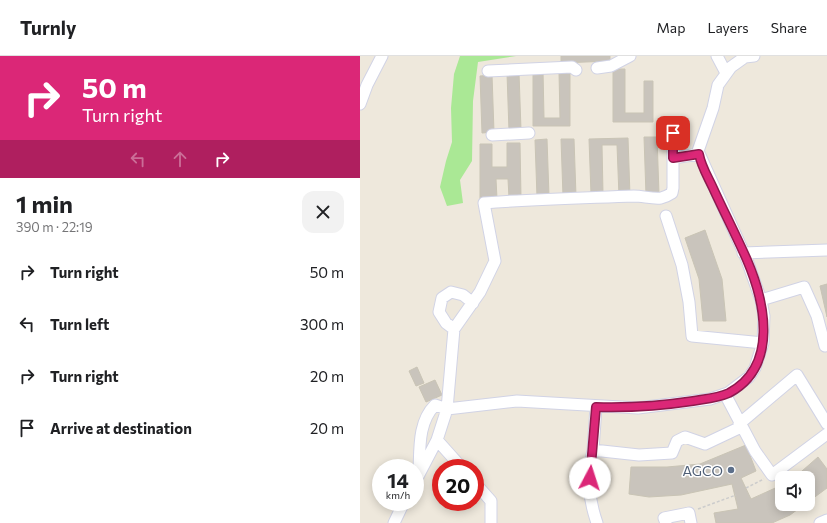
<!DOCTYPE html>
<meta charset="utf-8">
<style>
body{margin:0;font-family:Commissioner,sans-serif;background:#f2f2f2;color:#202124;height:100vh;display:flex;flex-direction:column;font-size:15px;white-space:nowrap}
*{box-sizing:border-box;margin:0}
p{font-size:13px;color:#757577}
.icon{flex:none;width:22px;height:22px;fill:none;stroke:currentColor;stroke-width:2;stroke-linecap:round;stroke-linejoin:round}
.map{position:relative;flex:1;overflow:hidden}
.drawer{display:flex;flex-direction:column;background:#fff;width:360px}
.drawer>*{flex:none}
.banner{background:#db2777;color:#fff;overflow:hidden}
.tools{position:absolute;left:415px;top:415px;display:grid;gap:8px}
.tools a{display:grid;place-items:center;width:40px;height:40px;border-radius:8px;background:#fff;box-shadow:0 2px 10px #0003;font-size:20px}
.speed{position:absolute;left:12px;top:403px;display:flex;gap:8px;font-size:20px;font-weight:700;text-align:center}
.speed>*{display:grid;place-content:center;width:52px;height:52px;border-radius:50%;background:#fff;box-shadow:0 2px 10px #0003;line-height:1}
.speed small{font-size:10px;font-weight:400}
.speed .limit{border:6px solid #d22;background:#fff;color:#111}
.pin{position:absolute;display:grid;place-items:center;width:34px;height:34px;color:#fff;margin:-17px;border-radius:8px;box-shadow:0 2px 6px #0006}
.me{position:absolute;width:44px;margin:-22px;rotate:5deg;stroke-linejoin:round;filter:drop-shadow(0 0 3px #0008)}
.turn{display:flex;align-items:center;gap:14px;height:84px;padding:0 16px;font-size:18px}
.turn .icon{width:52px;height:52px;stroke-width:2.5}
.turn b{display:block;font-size:28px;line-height:34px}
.lanes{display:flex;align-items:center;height:38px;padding:0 16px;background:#0003;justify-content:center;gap:20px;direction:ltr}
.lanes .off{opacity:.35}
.round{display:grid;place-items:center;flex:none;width:42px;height:42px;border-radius:12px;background:#f2f2f2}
.headline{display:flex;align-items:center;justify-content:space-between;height:68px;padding:0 16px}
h1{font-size:24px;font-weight:700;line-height:30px}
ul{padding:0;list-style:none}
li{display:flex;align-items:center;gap:12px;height:52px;padding:0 16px}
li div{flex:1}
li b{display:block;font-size:15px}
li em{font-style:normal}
header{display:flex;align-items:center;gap:24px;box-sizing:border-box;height:56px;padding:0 20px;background:#fff;border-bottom:1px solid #e0e0e0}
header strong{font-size:19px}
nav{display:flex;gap:22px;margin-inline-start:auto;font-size:14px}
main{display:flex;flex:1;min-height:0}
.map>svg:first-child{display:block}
.green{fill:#aae895}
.building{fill:#c9c4bc;stroke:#c9c4b5}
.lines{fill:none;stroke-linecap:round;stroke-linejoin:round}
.minor-casing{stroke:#d1d3e5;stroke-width:13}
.path{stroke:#ccc;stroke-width:1.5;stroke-dasharray:3 2;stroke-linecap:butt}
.minor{stroke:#fff;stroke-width:11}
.route-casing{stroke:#8e194d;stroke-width:10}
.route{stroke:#db2777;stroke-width:7}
.service-dot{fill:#5c6f8a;stroke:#fff;stroke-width:1.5}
.labels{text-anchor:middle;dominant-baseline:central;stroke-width:3;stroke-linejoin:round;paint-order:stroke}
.service-label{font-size:14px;fill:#4e5e75;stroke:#fff;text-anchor:end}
</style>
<header>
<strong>Turnly</strong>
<nav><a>Map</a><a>Layers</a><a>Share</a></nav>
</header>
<main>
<section class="drawer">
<div class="banner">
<div class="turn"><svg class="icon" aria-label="right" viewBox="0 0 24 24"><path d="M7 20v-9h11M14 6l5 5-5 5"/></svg><div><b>50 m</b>Turn right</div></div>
<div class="lanes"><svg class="icon off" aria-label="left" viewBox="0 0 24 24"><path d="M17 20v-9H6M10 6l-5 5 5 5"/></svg><svg class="icon off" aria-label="ahead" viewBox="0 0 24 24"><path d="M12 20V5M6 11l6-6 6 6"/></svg><svg class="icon" aria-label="right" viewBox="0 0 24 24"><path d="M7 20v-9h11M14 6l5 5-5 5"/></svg></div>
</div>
<div class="headline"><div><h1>1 min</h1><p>390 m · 22:19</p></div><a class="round"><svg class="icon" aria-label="close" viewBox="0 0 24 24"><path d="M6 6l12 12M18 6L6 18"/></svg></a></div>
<ul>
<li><svg class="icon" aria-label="right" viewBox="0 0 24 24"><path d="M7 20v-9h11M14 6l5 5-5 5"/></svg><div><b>Turn right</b></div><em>50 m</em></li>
<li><svg class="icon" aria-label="left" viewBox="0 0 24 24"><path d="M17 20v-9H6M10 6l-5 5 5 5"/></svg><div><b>Turn left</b></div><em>300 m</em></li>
<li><svg class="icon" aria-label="right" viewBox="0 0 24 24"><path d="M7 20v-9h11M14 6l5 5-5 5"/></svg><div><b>Turn right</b></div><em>20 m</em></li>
<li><svg class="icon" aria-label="arrive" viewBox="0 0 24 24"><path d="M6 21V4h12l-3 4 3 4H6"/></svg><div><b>Arrive at destination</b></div><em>20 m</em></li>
</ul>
</section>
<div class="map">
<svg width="467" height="467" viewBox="0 0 467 467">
<rect width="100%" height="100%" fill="#eee8dc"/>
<!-- green -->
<path class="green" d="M100,0H156L118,6L113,45L112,105L100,124L103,147L87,150L80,131L86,105L92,86L91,52L94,18Z"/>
<!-- building -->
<path class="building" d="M201,0H250V5L201,7Z
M253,13H265V57H284V25H293V66H253Z
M173,15H183L184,62H200L199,16H210V70H173Z
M147,17H159L161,74L149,75Z
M132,19L134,76L122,77L120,20Z
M284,81H297L299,138L286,139Z
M268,82L270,140H259L257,89H242L243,138H231L229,83Z
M187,83L189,140L177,141L175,84Z
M201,83H214L216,140H203Z
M147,87H160L161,142H149L148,123H136L137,143L120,144V88H132V111H147Z
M345,174L362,223L366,265H343L339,223L325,182Z
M467,228V261L460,230Z
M57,311L64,327L56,330L49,315Z
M75,324L82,339L66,346L59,331Z
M386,389L396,415L381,422L391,443L422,429V448H445L430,459L412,467H356L354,457L378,453L372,428L321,439L289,441L269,438L271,411H307L340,408Z
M458,401L467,413V432L448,446V422H434Z"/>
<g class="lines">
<!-- minor casing -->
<g class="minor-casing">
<path id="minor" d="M357,0L366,17
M237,12L251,10L270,0
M128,15L212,11L216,14
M0,48L7,29L22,0
M132,79L169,77
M313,102L339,98
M306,160L322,209L329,246L332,280L403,287
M383,197L467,194
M401,244L444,231L457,260L465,290
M94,273L86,267L79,256L82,242L91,236L103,239L113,247
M365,338L395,395L412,419L467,378
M379,368L437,319L467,368
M77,384L102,412
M233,394L236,351
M59,415C60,392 58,366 75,349L87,353L94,273L120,236L135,205L124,147C174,143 224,142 274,140C283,140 292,143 301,142C305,141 309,139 312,137L313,132V77
M55,426L77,384L87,353L157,345L278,352L350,343L368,337L389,321L395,312L403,287L404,260L401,244L387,204L338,95L353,52L358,29L371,11L385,1L394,0
M115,427L131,445V467
M34,467L44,446
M237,467C228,441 227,421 233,394L279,399L312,397L317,385L325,381L345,388L381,371
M306,467L304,462L329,457L331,467
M460,467L467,464"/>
</g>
<!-- path -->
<path class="path" d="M386,432L404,423
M338,453L376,439"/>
<!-- minor -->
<use href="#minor" class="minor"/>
</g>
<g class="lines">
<!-- route casing -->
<g class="route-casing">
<path id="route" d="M230,422L236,351C270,352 300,350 333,345C345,343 358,342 369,337C419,310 405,246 387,204C376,179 364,156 353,132C348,121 341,110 339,98L313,102V77"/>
</g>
<!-- route -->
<use href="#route" class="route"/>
</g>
<!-- markers -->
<circle class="service-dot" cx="371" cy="414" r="4"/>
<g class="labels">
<!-- service labels -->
<g class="service-label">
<text x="363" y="414">AGCO</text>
</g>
</g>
</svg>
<div class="tools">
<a><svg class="icon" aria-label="sound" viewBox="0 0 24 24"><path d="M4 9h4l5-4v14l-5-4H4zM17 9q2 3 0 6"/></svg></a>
</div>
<div class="speed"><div>14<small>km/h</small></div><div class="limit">20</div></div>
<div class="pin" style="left:313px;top:77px;background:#d93025"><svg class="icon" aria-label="arrive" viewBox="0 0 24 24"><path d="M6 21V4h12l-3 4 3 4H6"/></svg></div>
<svg class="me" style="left:230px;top:422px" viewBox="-20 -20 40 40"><circle r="19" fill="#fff"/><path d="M0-13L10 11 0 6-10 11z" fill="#db2777"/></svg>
</div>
</main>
